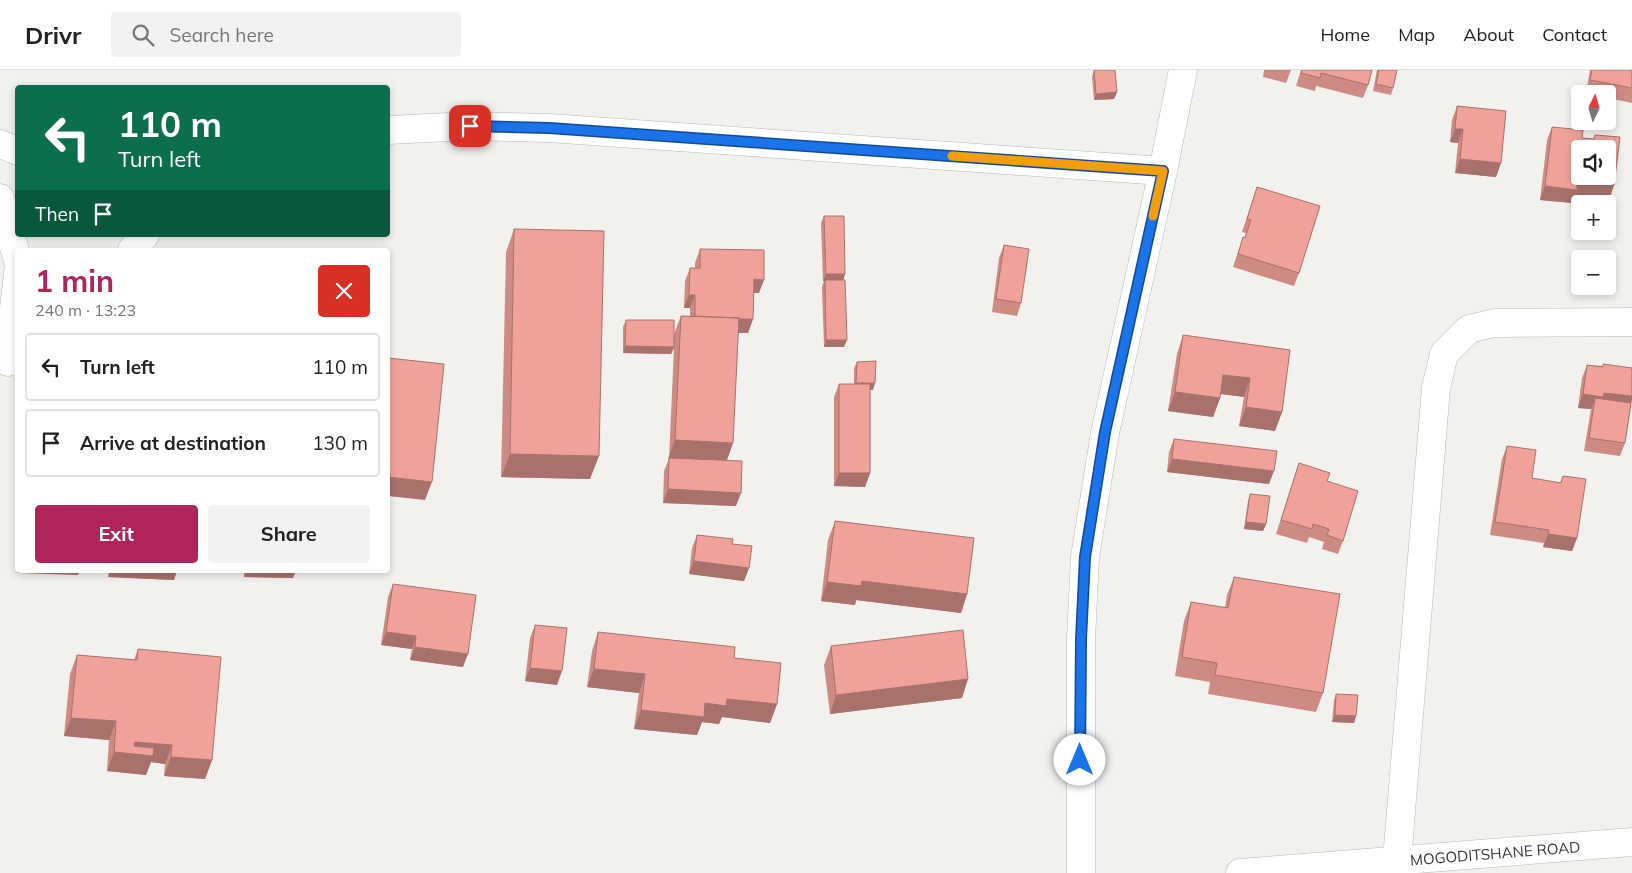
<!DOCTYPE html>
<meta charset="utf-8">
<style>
body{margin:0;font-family:Mulish,sans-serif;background:#f2f2f2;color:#202124;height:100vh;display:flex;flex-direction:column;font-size:19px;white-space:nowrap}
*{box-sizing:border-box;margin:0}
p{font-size:16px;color:#757577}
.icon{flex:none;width:28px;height:28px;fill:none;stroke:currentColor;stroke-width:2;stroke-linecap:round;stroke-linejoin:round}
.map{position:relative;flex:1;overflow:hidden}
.sheet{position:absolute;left:15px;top:178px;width:375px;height:325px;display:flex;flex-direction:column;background:#fff;border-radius:5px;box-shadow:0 2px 8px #0003}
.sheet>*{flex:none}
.top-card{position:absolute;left:15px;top:15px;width:375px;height:152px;border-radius:5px;box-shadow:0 2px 8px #0003;background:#0b6e4f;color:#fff;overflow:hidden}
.needle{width:32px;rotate:5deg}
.buttons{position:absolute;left:1571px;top:15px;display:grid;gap:10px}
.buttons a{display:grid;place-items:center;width:45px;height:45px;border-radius:5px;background:#fff;box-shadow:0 2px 8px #0003;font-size:25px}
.pin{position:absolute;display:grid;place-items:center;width:42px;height:42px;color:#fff;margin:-21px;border-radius:10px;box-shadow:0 2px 8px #0006}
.me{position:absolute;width:55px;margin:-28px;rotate:0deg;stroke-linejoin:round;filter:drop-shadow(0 0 4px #0008)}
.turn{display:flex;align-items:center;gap:18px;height:105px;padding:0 20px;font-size:22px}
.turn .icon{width:65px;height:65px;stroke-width:2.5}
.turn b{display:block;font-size:35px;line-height:42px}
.then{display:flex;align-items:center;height:48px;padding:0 20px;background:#0003;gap:10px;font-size:19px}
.round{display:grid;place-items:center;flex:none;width:52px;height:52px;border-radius:5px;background:#f2f2f2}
.overview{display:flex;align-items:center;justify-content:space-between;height:85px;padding:0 20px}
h1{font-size:30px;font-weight:700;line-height:38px;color:#b1235b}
.primary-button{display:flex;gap:10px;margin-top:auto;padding:10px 20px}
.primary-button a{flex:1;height:58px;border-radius:5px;background:#b1235b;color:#fff;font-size:20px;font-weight:700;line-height:58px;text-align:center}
.primary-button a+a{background:#f2f2f2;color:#202124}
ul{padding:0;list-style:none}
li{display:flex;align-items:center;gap:15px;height:68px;margin:0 10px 8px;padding:0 10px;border:2px solid #e0e0e0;border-radius:5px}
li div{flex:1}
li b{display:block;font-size:19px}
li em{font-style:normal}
header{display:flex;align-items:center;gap:30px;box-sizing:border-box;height:70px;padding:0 25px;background:#fff;border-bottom:1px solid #e0e0e0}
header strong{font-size:24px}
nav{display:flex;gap:28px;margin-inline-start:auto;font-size:18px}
.search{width:350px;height:45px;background:#f2f2f2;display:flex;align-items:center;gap:12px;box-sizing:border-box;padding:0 18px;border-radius:5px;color:#757577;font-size:19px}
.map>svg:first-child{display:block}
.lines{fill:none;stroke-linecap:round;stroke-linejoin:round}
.street-casing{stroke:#bab8b5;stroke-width:29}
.secondary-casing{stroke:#bab8b5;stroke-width:29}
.street{stroke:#fff;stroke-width:28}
.secondary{stroke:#fff;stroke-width:28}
.wall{fill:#ce8b84}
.shaded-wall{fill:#a8716c}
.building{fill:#f0a29a;stroke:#a8716c;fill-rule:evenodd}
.route-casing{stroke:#114b97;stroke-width:12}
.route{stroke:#1a73e8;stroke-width:9}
.slow{stroke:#f59e0b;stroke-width:9}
.labels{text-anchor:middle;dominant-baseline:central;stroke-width:5;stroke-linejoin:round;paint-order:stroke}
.street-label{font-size:15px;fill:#383836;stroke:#fff}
</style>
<header>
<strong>Drivr</strong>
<div class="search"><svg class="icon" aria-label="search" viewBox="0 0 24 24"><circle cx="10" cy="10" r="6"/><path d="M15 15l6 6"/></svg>Search here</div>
<nav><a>Home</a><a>Map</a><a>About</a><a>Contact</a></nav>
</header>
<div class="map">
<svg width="1632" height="803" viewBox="0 0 1632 803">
<rect width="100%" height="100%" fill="#f2f1ed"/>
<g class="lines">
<!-- street casing -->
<g class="street-casing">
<path id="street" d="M388,60L470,56L549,58L1163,101
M0,74L18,81
M0,128L18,191
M132,180L145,165
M8,292L18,203
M1397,790L1436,318L1444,284L1469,259L1494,253L1632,252
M1081,803V569L1085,487L1105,363L1163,101L1183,0"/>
</g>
<!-- secondary casing -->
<g class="secondary-casing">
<g id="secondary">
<path id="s1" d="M1240,803L1632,772"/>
</g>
</g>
<!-- street -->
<use href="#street" class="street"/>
<!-- secondary -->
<use href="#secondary" class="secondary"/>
</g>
<!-- wall -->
<path class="wall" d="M1094,0L1117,22L1114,29L1094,30L1092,7Z
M1264,0H1291L1286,13L1263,7Z
M1301,0H1372L1368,15L1363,28L1316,16L1315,21L1296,16Z
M1377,0H1397L1393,18L1391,25L1373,21Z
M1590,0H1632V33L1608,28V24L1586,23Z
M1457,36L1496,107L1455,103L1458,73L1450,72L1452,50Z
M1552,57L1582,68L1593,69L1595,65L1610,128L1575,125L1572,133L1540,130L1547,70Z
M1257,117L1299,203L1294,216L1233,197L1243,167L1245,168L1246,163L1242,162Z
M824,146L845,204L843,210L844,277H824L822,217L824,211H823L821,153Z
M514,159L590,409L501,407L506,182Z
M1004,175L1021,233L1017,246L992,242L999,188Z
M700,179L759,223H753V249L748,263H738L733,373L727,390L736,436L663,433L664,401L669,389L674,278L671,284L623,283V257L626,250L674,264L681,246H690V238H684L685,211L690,198H695V193Z
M1183,265L1290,280L1282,342L1275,361L1239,356L1244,327L1220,324V328L1213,347L1168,341L1177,284Z
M857,292L873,320H870V403L865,417L834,416V327L839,314H854V298Z
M1603,294L1632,298V330L1631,334L1625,373L1620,386L1584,381L1591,339L1578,338L1582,308L1587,295L1603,296Z
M1174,369L1269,414L1167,402L1169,382Z
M1507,376L1532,408L1560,413L1563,406L1577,468L1572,481L1543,477L1544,473L1490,465L1502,389Z
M1299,393L1327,411L1343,471L1338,484L1322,479L1324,472L1309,467L1307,473L1276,464Z
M1250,424L1266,454L1263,461L1244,459L1248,431Z
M835,451L967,524L961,543L856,530L855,535L821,531L828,470Z
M697,465L732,474L749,498L744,511L689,504L692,478Z
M109,500H177L174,510L108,507Z
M244,500H296L293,508L244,507Z
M1234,507L1323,623L1316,642L1208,624L1210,612L1175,606L1184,551L1191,532L1225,538L1227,525Z
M393,514L463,597L410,590L412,579L381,575L388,527Z
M535,555L557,615L525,611L530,568Z
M598,562L734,588L777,634L770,653L722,647L719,654L702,652L697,665L634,659L639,623L587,617L592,581Z
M831,576L962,628L830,644L824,595Z
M138,579L212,690L205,709L164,706L165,694L151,692L146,705L107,701L109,670L64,666L70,604L77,585L134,590Z
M1336,624L1356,646L1354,653L1332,652L1334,630Z"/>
<!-- shaded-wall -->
<path class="shaded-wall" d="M1117,22L1114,29L1094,30L1096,24Z
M1455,59H1463L1458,73L1450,72Z
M1460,89L1501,93L1496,107L1455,103Z
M1577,111L1614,115L1610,128L1575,125L1572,133L1540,130L1545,116Z
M826,204H845L843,211H823Z
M754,209L764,210L759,223H749Z
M689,225H695L690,238H684Z
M695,249H753L748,263L690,262Z
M826,270H847L844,277H824Z
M625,276L674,277L671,284L623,283Z
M1223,305L1250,308L1244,327L1216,323Z
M856,313H875L873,320H854Z
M1175,322L1220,328L1213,347L1168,341Z
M1604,323L1632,326V330L1629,340L1595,328L1591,339L1578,338L1583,324Z
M1246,337L1282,342L1275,361L1239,356Z
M675,370L733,373L726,392L668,389Z
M510,384L599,386L590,409L501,407Z
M1172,389L1274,401L1269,414L1167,402Z
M839,403H870L865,417L834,416Z
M388,407L432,412L425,430L388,426Z
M668,419L741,423L736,436L663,433Z
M1246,452L1266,454L1263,461L1244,459Z
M1548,464L1577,468L1572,481L1543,477Z
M694,491L749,498L744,511L689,504Z
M18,500H80L78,505L17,503Z
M111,500H177L174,510L108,507Z
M247,500H296L293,508L244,507Z
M862,511L967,524L961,543L856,530L855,535L821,531L827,512Z
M386,562L416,566L412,579L381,575Z
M415,577L468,584L463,597L410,590Z
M530,598L562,601L557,615L525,611Z
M594,599L645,604L639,623L587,617Z
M968,609L962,628L830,644L836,625Z
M727,629L777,634L770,653L722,647L719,654L702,652L697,665L634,659L641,640L705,633Z
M1335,645L1356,646L1354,653L1332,652Z
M71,648L116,651L109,670L64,666Z
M135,672L172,675L165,694L151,692L146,705L107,701L114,682Z
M171,687L212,690L205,709L164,706Z"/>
<!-- building -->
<path class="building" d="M1094,0H1115L1117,22L1096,24Z
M1302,0H1372L1368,15L1321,3L1320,8L1301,3Z
M1379,0H1397L1393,18L1376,14Z
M1592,0H1632V18L1590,10Z
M1457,36L1506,41L1501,93L1460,89L1463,59H1455Z
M1552,57L1583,60L1582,68L1594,69L1595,65L1620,67L1614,115L1577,111V120L1545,116ZM1580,79H1608V106H1580Z
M1257,117L1320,136L1299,203L1238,184L1243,167L1245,168L1251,150L1247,149Z
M824,146H844L845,204H826Z
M514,159L604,161L599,386L510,384Z
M1004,175L1029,179L1021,233L996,229Z
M700,179L764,180V210L754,209L753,249H739V248L695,246V225H689L690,198H700Z
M825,210H845L847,270H826Z
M681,246L739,248L733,373L675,370Z
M626,250H674V277L625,276Z
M1183,265L1290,280L1282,342L1246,337L1250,308L1223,305L1220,328L1175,322Z
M388,288L444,294L432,412L388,407Z
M876,291L875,313H856L857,292Z
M1603,294L1632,298V326L1604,323L1603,327L1583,324L1587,295L1603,297Z
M839,314H870V403H839Z
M1595,328L1631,333L1625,373L1589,368Z
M1174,369L1277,381L1274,401L1172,389Z
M1507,376L1536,380L1532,408L1561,413L1563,406L1586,409L1577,468L1548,464L1549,460L1495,452Z
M669,388L742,391L741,423L668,419Z
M1299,393L1330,403L1327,411L1358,421L1343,471L1327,465L1329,459L1313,454L1312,459L1281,450Z
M1250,424L1270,426L1266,454L1246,452Z
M835,451L974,468L967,524L862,511L861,516L827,512Z
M697,465L733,469L732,474L752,476L749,498L694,491Z
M1234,507L1340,524L1323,623L1215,605L1217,593L1182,587L1191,532L1228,538Z
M393,514L476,525L468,584L415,577L416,566L386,562Z
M535,555L567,558L562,601L530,598Z
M963,560L968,609L836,625L831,576Z
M598,562L735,577L734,588L781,593L777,634L727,629L726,636L705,633L704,647L641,640L645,604L594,599Z
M138,579L221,587L212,690L171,687L172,675L135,672L134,676L154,678L153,686L114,682L116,651L71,648L77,585L137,590Z
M1336,624L1358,625L1356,646L1335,645Z"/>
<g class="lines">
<!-- route casing -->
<g class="route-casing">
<path id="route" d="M470,56L549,58L1163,101L1105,362L1085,487L1081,569L1080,690"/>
</g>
<!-- route -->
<use href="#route" class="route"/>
<!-- slow -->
<path class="slow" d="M952,86L1163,101L1153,146"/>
</g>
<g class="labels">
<!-- street labels -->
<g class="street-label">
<text stroke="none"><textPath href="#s1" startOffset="256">MOGODITSHANE ROAD</textPath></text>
</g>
</g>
</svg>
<div class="buttons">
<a><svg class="needle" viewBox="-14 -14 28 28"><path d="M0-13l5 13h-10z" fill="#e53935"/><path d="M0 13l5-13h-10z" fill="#757577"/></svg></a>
<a><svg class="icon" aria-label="sound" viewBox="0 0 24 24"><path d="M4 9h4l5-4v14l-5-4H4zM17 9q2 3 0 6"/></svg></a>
<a>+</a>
<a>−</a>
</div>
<div class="pin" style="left:470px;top:56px;background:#d93025"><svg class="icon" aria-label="arrive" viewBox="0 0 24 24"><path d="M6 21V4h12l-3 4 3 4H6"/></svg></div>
<svg class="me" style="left:1080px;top:690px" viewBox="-20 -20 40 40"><circle r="19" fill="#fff"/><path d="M0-13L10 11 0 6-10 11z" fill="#1a73e8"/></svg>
<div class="top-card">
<div class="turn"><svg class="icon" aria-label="left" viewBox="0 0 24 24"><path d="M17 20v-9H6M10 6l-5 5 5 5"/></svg><div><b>110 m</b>Turn left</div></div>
<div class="then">Then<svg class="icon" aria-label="arrive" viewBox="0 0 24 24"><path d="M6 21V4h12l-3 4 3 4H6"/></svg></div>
</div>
<section class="sheet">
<div class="overview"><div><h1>1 min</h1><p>240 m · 13:23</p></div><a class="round" style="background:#d93025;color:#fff"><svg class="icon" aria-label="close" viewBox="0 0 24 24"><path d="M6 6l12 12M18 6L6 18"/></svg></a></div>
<ul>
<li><svg class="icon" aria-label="left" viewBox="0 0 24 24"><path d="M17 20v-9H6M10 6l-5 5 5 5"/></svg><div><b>Turn left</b></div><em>110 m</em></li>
<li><svg class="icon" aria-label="arrive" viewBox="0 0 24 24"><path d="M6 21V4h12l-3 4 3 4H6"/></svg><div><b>Arrive at destination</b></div><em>130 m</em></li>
</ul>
<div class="primary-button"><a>Exit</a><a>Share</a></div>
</section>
</div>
